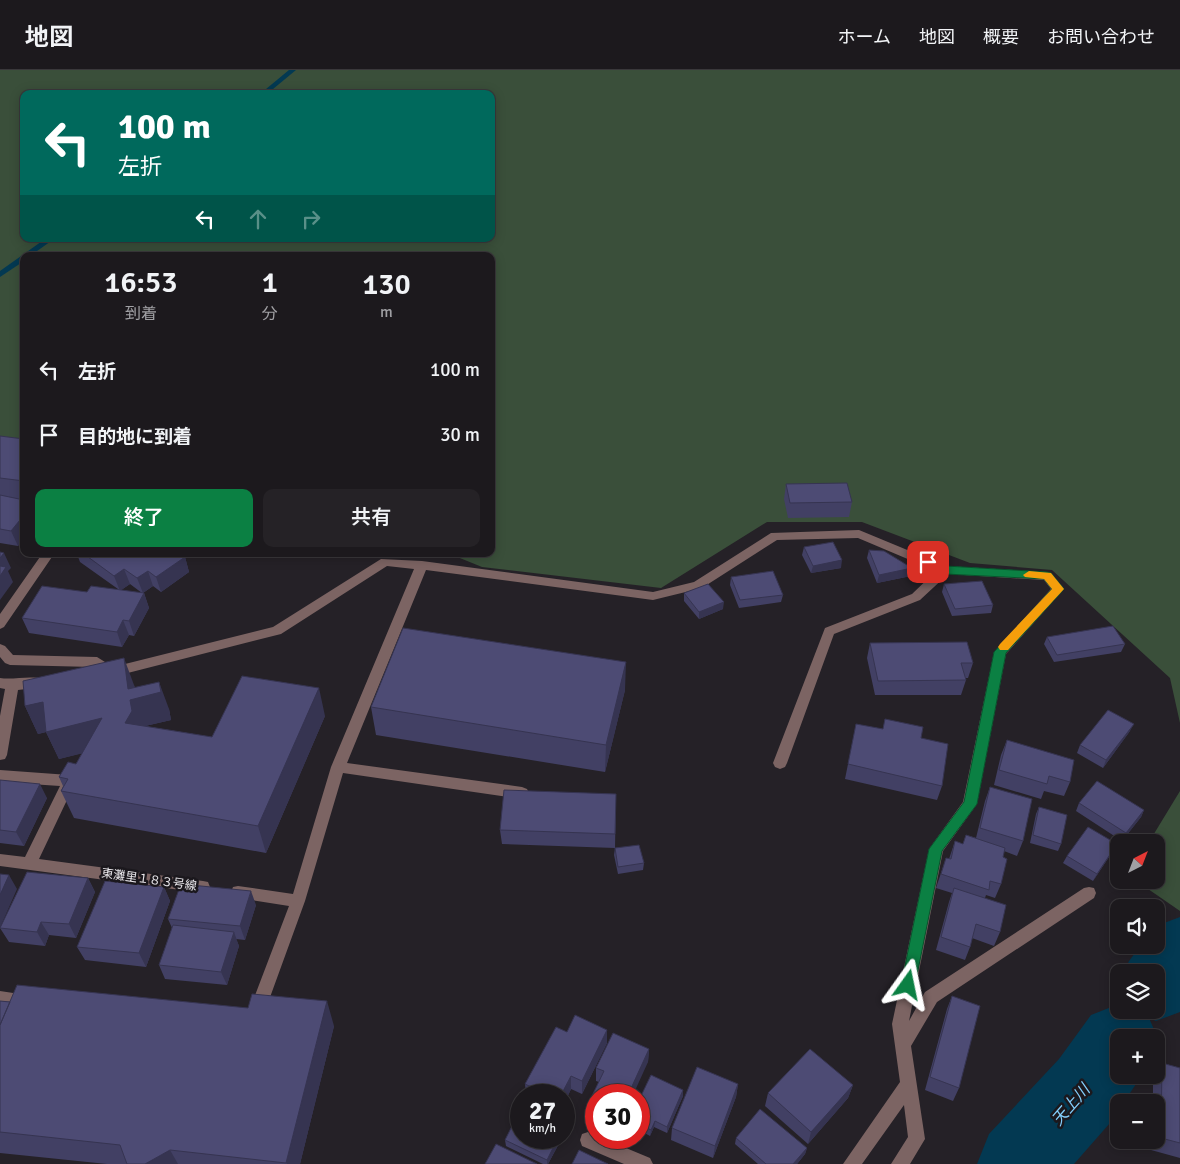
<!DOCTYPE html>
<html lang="ja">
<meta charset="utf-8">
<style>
body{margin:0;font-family:Signika,"Noto Sans JP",sans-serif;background:#252226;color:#f1f3f6;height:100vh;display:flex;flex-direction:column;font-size:19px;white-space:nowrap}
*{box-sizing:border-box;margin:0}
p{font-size:16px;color:#a0a0a4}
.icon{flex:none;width:28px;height:28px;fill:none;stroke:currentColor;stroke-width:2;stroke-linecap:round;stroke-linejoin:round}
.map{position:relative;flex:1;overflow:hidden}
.panel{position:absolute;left:20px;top:182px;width:475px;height:305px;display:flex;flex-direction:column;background:#1c191d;border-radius:10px;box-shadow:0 2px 12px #0003,0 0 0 1px #3a383b}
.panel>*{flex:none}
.banner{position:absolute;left:20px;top:20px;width:475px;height:152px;border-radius:10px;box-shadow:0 2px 12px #0003,0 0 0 1px #3a383b;background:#00695c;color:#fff;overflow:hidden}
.needle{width:32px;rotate:42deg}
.tools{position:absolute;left:1110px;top:764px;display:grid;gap:10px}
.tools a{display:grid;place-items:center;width:55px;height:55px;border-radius:10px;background:#1c191d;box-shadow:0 2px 12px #0003,0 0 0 1px #3a383b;font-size:25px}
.speed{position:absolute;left:510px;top:1014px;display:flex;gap:10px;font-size:25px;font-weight:700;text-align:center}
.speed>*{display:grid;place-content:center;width:65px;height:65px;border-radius:50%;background:#1c191d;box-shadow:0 2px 12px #0003,0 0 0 1px #3a383b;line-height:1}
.speed small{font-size:12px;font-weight:400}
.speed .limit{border:8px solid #d22;background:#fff;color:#111}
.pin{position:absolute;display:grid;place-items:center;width:42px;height:42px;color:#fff;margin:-21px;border-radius:10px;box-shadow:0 2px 8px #0006}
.me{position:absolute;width:55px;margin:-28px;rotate:12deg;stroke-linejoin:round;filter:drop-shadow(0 0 4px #0008)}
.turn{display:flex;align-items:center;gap:18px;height:105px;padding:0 15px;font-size:22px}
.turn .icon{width:65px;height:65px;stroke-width:2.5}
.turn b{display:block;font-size:35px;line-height:42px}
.lanes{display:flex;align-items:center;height:48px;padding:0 15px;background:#0003;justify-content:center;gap:25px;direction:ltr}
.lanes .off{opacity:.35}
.eta{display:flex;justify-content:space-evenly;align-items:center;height:85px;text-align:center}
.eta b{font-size:30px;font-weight:600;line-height:35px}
.cta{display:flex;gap:10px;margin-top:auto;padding:10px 15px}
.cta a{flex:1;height:58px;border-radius:10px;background:#0b8043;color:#fff;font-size:20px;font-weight:600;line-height:58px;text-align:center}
.cta a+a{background:#252226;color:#f1f3f6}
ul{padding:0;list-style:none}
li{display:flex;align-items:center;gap:15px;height:65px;padding:0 15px}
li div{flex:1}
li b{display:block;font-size:19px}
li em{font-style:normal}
header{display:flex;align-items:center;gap:30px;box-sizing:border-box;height:70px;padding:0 25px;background:#1c191d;border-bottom:1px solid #3a383b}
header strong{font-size:24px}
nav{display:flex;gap:28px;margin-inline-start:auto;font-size:18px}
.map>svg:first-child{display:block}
.green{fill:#3a4f3a;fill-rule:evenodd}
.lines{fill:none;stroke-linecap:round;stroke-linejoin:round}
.stream{fill:#033952;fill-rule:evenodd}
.river{fill:#033952;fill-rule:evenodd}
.minor{fill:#7c6463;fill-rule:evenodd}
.wall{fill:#424064;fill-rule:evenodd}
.shaded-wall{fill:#363451}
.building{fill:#4d4b74;stroke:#363451}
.route{fill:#0b8043;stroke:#07532c}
.slow{fill:#f59e0b}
.labels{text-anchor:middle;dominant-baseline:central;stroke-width:5;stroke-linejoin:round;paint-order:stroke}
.street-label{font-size:12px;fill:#e9e7eb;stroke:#1b181d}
.near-water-label{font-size:16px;font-style:italic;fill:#83cefb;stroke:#1b181d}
</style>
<header>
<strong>地図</strong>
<nav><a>ホーム</a><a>地図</a><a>概要</a><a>お問い合わせ</a></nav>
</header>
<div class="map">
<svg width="1180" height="1094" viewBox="0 0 1180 1094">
<rect width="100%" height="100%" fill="#252127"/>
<!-- green -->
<path class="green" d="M0,0H1180V653L1170,608L1052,500L970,493L862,452H767L661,518L482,497L450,484H491V186H24V377L0,381ZM24,24H491V169H24Z
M1180,721V841L1135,810H1156V772H1149Z"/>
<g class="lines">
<!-- stream -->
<path class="stream" d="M289,0H296L267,24H260Z
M45,169H54L30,186H24V191L0,207V201Z"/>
<!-- river -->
<path class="river" d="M1180,847V942L1156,951L1149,948L1159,971L1156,976V968H1119V1005H1142L1124,1032H1119V1041L1117,1045L1074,1094H977L989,1064L1059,989L1091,945L1119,934V940H1156V902H1124L1129,891L1141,875H1156V856Z
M1119,914V918L1118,916Z"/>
<!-- minor -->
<path class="minor" d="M859,460L946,496L1047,502L1051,503L1064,519L1006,584L977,734L943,781L909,951L925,922L1084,818L1089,817L1094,818L1096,823L1094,828L937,932L911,976L925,1069L910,1094H891L908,1067L904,1035L862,1094H843L900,1012L892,954L929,779L963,732L994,582L1051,519L1044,510L948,504L920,530L834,564L787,693L785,697L780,699L775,697L773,693L825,558L912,524L936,501L858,468L777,470L702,518L653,530L426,500L347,693L522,717L527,719L529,723L527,727L522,729L343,703L305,831L265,941L263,946L257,948L251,946L249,941L289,836L238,828L233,827L231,822L233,817L238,816L293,824L331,697L414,499L387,496L281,564L112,607L105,605L94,597L10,595L5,593L0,587V574L5,576L13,585L97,587L113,597L273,557L381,489L422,491L653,522L694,512L771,463Z
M42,484H54L4,557L0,559V544Z
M0,608C14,610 30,605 43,609L45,613L43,617L18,620L7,685L5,689L0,690V646L5,619L0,618Z
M0,700L69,705L74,707L76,711L39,789L203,811L208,812L210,817L208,822L203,823L0,796V784L25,787L60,716L0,712Z
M0,921L33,926L35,931L33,936L27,938L0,935Z
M588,1062L596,1065V1068H602L650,1088L653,1094H624L582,1076L580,1070L582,1064Z"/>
</g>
<!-- wall -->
<path class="wall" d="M0,366L24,369V468L18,476L0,473Z
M786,414L852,432L849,447L788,448L784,429Z
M804,477L841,498L811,503L802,485Z
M869,480L912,498L911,506L877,513L867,488Z
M77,484H180L185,487L189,502L161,522L153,516L143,523H144L149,538L134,566L129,565L122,577L29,563L22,548L87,522L118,519L80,492ZM130,514L142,523L121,520Z
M731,507L783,525L781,532L739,538L730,515Z
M944,514L993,535L991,543L952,546L942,522Z
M684,523L723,539L699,549L684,531Z
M1047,567L1125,574L1121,582L1054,592L1044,574Z
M870,573L973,593L968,608H965L966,610L961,625H875L867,588Z
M134,615L135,618L169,639L171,650L145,656L212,667L325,646L266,783L74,748L61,721L63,716L59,707L76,694L82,683L59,689L46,662L38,664L25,636Z
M625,620L605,702L376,665L371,637Z
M885,649L921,668L942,716L937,730L845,709L856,654L883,659Z
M1130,661L1103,698L1077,683L1080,675Z
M1007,670L1070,712L1064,726L1044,721L1041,729L994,715L1001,685Z
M0,710L47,728L24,776L0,773Z
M990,717L1023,771L1017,786L1004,781L1003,787L1001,814L995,828L986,825L985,828L1000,862L994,876L972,868L970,877L965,890L936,880L949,832L952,823L936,818L946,788L949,789L955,771L963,774L966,765L976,768L985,731Z
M616,724L615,778L502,774L500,760Z
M1079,733L1144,740L1141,747L1122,771L1076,741Z
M1039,737L1061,774L1058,781L1030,773L1036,744Z
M615,778L644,793L643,800L618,804L614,785Z
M1113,781L1093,811L1063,793L1067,786Z
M88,808L95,822L76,868L49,865L45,876L9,872L0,858Z
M164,817L170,831L146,897L85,890L77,877Z
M256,835L245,870L236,869L239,876L227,915L165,909L159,895L172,858L168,849Z
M952,926L959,1018L953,1031L925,1020L947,939Z
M0,931L334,956L300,1094H107L0,1083Z
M607,960V973L582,1024L571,1019L564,1034V1025H526L525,1014L567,962Z
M649,979L648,992L596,1025V1045L590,1042V1030L599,1012L596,1011V998Z
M1162,993L1180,998V1088L1151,1080L1152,1070H1156V1032H1153V1006L1154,1005H1156V1002Z
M738,1014L736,1027L713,1088L671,1070L672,1058Z
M853,1015L848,1028L808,1074L765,1036L768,1023Z
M683,1020V1026L667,1063L654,1057L650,1066L639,1060V1030Z
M521,1068H562L548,1094H543L506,1076L505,1070Z
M736,1068L807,1078L805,1084L797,1094H758L735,1074Z"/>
<!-- shaded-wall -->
<path class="shaded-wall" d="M24,445V468L18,476L11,461Z
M4,483L11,498L8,501L13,512L0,530V488Z
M185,487L189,502L161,522L156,507Z
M842,490L841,498L811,503L813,496Z
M912,498L911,506L877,513L879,505Z
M124,499L130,514L120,521L114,506Z
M148,501L153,516L143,523L137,508Z
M144,523L149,538L134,566L129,551Z
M724,532L723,539L699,549V542Z
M123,550L129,565L122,577L117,562Z
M124,588L134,615L136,628L159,612L169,639L171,650L141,657L125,653L128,619Z
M626,592L625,620L605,702L606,675Z
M319,618L325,646L266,783L258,756Z
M43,632L102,648L113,676L59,689L46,662L38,664L25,636Z
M1134,654L1130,661L1103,698L1106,690Z
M40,714L47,728L24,776L16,762Z
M1144,740L1141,747L1122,771L1126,763Z
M1117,774L1113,781L1093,811L1097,804Z
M9,805L17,819L0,858V825Z
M88,808L95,822L76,868L69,854Z
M164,817L170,831L146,897L139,883Z
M251,821L256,835L245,870L240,856Z
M41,852L49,865L45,876L37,862Z
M234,862L239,876L227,915L221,902Z
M327,931L334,956L300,1094H287L286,1093Z
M607,960V973L582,1024V1011Z
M649,979L648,992L633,1025H628Z
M571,1006V1019L564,1034V1025H561Z
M738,1014L736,1027L713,1088L715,1076Z
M853,1015L848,1028L808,1074L811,1062Z
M683,1020V1026L667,1063V1057Z
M567,1051V1057L564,1063V1057Z
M655,1051L654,1057L650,1066L651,1060Z
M558,1068H562L548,1094H547V1090Z
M807,1078L805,1084L797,1094H793Z
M170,1080L178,1094H145Z"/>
<!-- building -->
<path class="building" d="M0,366L24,369V411L0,408Z
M847,413L852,432L790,433L786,414Z
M0,425L24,430V445L11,461L0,459Z
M833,472L842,490L813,496L804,477Z
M869,480L884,481L912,498L879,505Z
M0,482L4,483L0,488Z
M84,484H180L185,487L156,507L148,501L137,508L124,499L114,506Z
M0,496L6,497L0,506Z
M773,501L783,525L740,530L731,507Z
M982,511L993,535L955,539L944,514Z
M708,514L724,532L699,542L684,523Z
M42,516L87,522L91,516L144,523L129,551L123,550L117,562L22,548Z
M1113,556L1125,574L1057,585L1047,567Z
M403,558L626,592L606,675L371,637Z
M967,572L973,593H961L966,610L878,611L870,573Z
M124,588L128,619L159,612L161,622L130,630L132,641L125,653L212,667L242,606L319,618L258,756L61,721L68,709L59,707L68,692L76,694L102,648L46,662L43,632L25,636L23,611Z
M1108,640L1134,654L1106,690L1080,675Z
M885,649L923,657L921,668L948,674L942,716L848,694L856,654L883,659Z
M1007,670L1074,690L1070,712L1049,706L1047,714L999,700Z
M0,710L40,714L16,762L0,760Z
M1097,711L1144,740L1126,763L1079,733Z
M990,717L1032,729L1023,771L980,758Z
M504,720L616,724L615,764L500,760Z
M1039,737L1067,745L1061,774L1033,765Z
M1088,757L1117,774L1097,804L1067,786Z
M966,765L1005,778L1003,787L1007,789L1001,814L990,811L989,820L941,804L946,788L951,789L955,771L963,774Z
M639,775L644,793L618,797L615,778Z
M27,802L88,808L69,854L41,852L37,862L0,858Z
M0,804L9,805L0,825Z
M105,811L164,817L139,883L77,877Z
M181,814L251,821L240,856L168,849Z
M954,818L1006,835L1000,862L976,854L970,877L941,867Z
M173,855L234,862L221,902L159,895Z
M17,915L248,938L252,924L327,931L286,1093L170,1080L145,1094H127L120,1075L0,1062V955Z
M952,926L980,936L959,1018L930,1007Z
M0,931L10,932L0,955Z
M575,945L607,960L582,1011L571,1006L561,1025H548L525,1014L556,957L567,962Z
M613,963L649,979L628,1025H596V1033L590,1030L604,1001L596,998Z
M810,979L853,1015L811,1062L768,1023Z
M1162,993L1180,998V1073L1161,1068Z
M697,997L738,1014L715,1076L672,1058Z
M651,1005L683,1020L667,1057L655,1051L651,1060L639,1054V1030Z
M521,1038V1068H558L547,1090L505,1070Z
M760,1039L807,1078L793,1094H766L736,1068Z
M564,1050L567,1051L564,1057Z
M496,1074L537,1094H485Z
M579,1080L608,1094H572Z"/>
<!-- route -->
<path class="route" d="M928,489L946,496L1047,502L1051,503L1064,519L1006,583L977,734L942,781L915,915L913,920L908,922L903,920L901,915L929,779L964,732L994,582L1052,519L1044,509L945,504L924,495L922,492L924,490Z"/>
<!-- slow -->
<path class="slow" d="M1029,501L1051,503L1064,519L1008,580H1000L998,577L1000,574L1052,519L1044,509L1025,507L1023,505Z"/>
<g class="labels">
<!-- street labels -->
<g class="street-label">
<text transform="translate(149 810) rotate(8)">東灘里１８３号線</text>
</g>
<!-- near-water labels -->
<g class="near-water-label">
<text transform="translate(1071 1035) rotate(-49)">天上川</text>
</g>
</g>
</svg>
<div class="tools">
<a><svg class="needle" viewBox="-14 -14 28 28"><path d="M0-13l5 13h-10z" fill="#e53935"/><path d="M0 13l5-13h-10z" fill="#a0a0a4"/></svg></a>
<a><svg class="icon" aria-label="sound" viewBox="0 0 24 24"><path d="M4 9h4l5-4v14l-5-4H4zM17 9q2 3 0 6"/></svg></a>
<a><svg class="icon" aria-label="layers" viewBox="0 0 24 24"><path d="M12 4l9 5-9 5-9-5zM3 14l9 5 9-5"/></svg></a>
<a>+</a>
<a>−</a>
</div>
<div class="speed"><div>27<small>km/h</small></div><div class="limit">30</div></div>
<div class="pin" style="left:928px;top:492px;background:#d93025"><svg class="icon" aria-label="arrive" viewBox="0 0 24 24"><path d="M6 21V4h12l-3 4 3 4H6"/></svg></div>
<svg class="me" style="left:908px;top:915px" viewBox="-20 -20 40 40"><path d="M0-17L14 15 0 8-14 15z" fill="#0b8043" stroke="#fff" stroke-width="4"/></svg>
<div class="banner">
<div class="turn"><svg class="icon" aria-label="left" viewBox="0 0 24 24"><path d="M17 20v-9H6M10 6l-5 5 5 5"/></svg><div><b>100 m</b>左折</div></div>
<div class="lanes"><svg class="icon" aria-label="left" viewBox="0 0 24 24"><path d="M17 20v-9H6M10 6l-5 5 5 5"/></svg><svg class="icon off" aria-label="ahead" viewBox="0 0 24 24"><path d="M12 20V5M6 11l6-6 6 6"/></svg><svg class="icon off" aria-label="right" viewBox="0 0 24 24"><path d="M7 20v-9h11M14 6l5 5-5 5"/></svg></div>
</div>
<section class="panel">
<div class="eta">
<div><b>16:53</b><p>到着</p></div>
<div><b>1</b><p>分</p></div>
<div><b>130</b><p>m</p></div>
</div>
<ul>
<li><svg class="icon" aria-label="left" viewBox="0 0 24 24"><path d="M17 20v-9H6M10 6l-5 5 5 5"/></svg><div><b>左折</b></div><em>100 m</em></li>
<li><svg class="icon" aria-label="arrive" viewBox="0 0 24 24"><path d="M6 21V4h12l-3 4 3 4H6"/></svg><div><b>目的地に到着</b></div><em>30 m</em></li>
</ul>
<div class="cta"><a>終了</a><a>共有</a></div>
</section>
</div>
